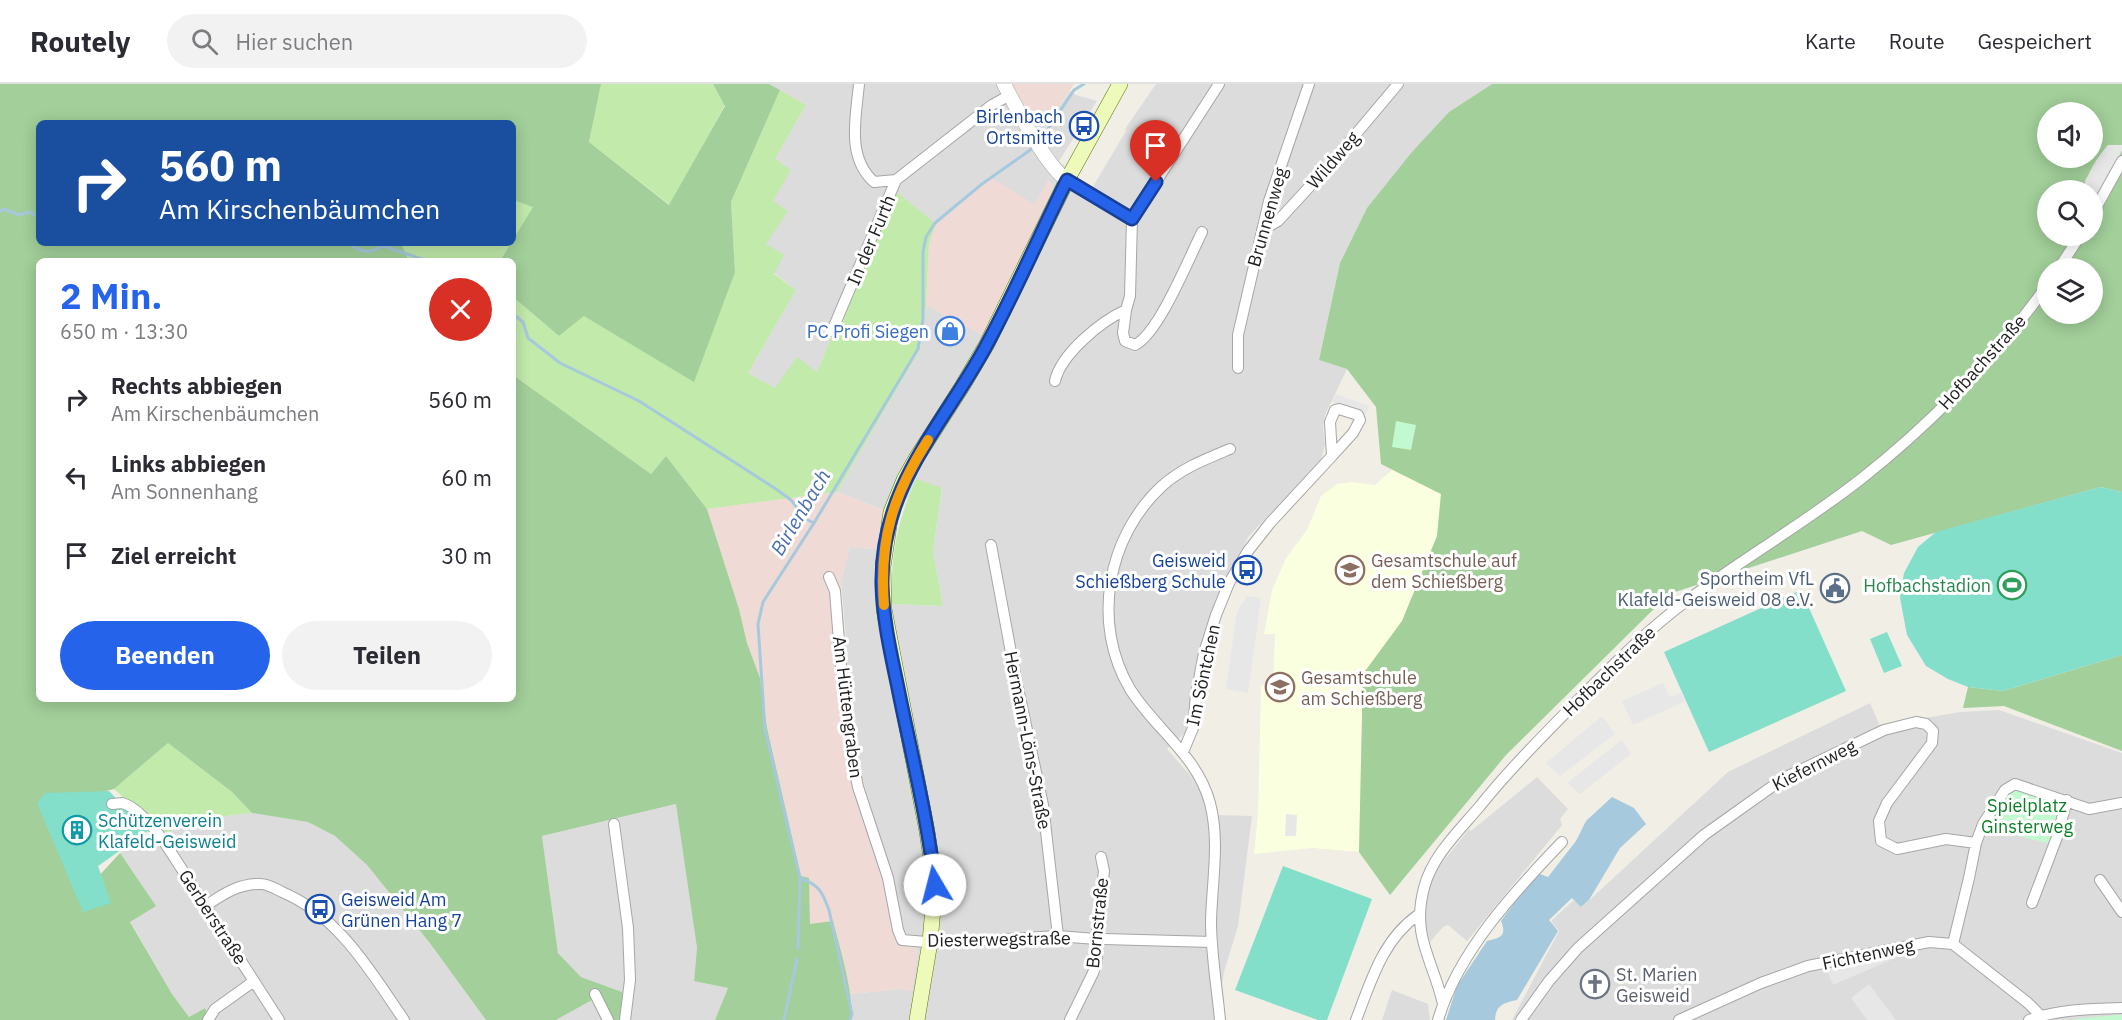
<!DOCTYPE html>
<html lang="de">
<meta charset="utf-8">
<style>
body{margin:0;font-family:"IBM Plex Sans",sans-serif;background:#f2f2f3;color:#2b2b33;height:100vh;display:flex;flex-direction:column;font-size:22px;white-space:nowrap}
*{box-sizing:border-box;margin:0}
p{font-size:20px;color:#7c7c81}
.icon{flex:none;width:33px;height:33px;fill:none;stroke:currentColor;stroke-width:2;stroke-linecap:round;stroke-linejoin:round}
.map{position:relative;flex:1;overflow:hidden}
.side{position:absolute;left:36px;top:174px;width:480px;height:444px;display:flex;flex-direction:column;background:#fff;border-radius:9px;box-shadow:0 3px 15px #0003}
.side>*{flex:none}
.guide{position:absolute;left:36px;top:36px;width:480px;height:126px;border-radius:9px;box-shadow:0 3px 15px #0003;background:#1a4fa0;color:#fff;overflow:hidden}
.tools{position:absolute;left:2037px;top:18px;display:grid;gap:12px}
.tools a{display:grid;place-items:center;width:66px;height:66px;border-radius:50%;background:#fff;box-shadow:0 3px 15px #0003;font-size:30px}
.pin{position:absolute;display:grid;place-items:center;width:51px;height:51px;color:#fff;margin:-62px -26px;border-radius:50% 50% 50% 0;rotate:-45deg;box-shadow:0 0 6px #0007}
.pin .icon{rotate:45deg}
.me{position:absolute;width:66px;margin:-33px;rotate:352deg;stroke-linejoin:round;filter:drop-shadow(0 0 4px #0008)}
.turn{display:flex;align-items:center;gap:21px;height:126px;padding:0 24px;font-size:27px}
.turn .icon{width:78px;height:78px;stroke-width:2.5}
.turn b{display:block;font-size:42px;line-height:51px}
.round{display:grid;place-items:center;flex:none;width:63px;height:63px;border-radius:32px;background:#f2f2f3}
.headline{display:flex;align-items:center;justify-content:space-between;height:102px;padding:0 24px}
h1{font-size:36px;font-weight:800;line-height:45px;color:#2563eb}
.button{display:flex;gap:12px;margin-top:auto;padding:12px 24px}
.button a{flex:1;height:69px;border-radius:36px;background:#2563eb;color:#fff;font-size:24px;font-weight:800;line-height:69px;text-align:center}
.button a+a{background:#f2f2f3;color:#2b2b33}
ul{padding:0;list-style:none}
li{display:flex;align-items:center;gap:18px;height:78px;padding:0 24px}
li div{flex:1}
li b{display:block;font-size:22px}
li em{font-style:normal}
header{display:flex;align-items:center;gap:36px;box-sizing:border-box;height:84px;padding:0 30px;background:#fff;border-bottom:2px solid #e1e1e2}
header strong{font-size:28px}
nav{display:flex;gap:33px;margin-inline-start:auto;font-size:21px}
.search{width:420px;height:54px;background:#f2f2f3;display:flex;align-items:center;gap:15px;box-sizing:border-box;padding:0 21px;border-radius:33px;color:#7c7c81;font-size:22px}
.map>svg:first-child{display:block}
.residential{fill:#dddcdc}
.commercial{fill:#f0dad5}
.education{fill:#faffdf}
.grass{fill:#c1eaab}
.forest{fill:#a2cf9a;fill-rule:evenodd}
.park{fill:#c3f9cf}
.pitch{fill:#83dfc9}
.parking{fill:#e7e7e7}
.water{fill:#a6c9dd}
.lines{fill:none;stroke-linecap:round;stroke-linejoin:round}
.stream{stroke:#a6c9dd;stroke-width:3}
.minor-casing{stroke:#a6a6a6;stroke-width:12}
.tertiary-casing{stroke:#a6a6a6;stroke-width:15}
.secondary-casing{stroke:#5a7705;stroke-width:16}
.minor{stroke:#fff;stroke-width:10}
.tertiary{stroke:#fff;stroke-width:14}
.secondary{stroke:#edfaba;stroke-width:15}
.route-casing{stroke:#184099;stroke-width:15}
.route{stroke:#2563eb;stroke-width:10}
.slow{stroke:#f59e0b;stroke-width:10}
.labels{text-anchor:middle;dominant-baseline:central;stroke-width:6;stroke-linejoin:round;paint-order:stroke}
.transit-label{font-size:18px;fill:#164399;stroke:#fff;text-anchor:end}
.street-label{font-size:18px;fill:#1f1f1f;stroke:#fff}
.shop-label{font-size:18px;fill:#366cbe;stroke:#fff;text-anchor:end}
.education-label{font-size:18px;fill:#785e54;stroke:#fff;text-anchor:start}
.service-label{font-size:18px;fill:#4e5e75;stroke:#fff;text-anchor:end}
.leisure-label{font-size:18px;fill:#27864d;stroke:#fff;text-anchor:end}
.park-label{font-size:18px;fill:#0c7f26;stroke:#fff}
.culture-label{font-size:18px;fill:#0d838f;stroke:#fff;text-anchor:start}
.worship-label{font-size:18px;fill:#5b616d;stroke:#fff;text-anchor:start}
.water-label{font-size:20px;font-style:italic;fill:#4b6eaf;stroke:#fff}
</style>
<header>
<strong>Routely</strong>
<div class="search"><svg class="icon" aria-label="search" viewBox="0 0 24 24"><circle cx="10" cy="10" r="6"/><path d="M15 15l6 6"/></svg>Hier suchen</div>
<nav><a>Karte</a><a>Route</a><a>Gespeichert</a></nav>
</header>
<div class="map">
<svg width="2122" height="936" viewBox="0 0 2122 936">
<rect width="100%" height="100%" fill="#f0eee5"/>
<!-- residential -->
<path class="residential" d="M769,0H1012L1038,42L1051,34L1070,7L1076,11L1097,17L1059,77L1091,106L1126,47L1125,45L1156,0H1492L1449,28L1367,124L1340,179L1319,276L1347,285L1325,331L1323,343L1325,361L1321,377L1248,453L1208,544L1186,648L1167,665L1190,691L1216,731L1252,732L1238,842L1224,888L1216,936H850L853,930L850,910L901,905L918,868L904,846L859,681L854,645L841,497L850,463L887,466L884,522L892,520L943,522L933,467L942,405L916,395L903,423L894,430L837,408L920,265L926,221L983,251L1053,109L1052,101L1048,97L1035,121L989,93L936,140L893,106L817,288L775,304L748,289L796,206L774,189L766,160L773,118L775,75L806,21Z
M1870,619L1880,642L1960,628L1999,626L2122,669V936H1512L1559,847L1551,837L1574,816L1582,823L1728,688Z
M1537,693L1568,725L1560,735L1562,741L1467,857L1448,841L1443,843L1430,858L1423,830L1428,805L1435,788L1469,745L1471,747Z
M677,720L697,864L694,897L728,904L715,936H626L622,908L581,893L558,869L542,752Z
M252,729L308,738L335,752L367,781L429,858L486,936H209L205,924L189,933L172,910L130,837L120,769L149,750L154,755L163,749L217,733Z
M1392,906L1428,920L1430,936H1382Z
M592,916L601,936H556Z"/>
<!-- commercial -->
<path class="commercial" d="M1012,0H1074L1051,34L1038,42Z
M992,94L1035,121L1048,97L1052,101L1053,109L983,252L926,221L929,160L936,140Z
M837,408L894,430L887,466L850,463L841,497V511L859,681L904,846L918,868L912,907L901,905L850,910L833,838L810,841L809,794L801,792L767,644L760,594L747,559L739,525L707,425Z"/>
<!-- education -->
<path class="education" d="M1392,386L1441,410L1437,452L1402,537L1363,590L1359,768L1313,764L1254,770L1258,730L1261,601L1273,600L1275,550H1264L1272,506L1286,474L1307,446L1321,412L1337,400L1351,398L1375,401Z"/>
<!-- grass -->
<path class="grass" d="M601,0H713L725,21L670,121L589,58Z
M780,6L806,21L775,75L791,86L773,117L788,127L766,160L784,171L774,190L796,206L748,289L775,304L797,273L817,288L893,105L936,140L929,160L926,221L920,265L837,408L707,425L666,372L651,390L513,291V213L559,252L584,232L735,189L731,118Z
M513,116L534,123L513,156Z
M396,159H511L500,177H409L402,161Z
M916,395L942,404L933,467L943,522L892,520C890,473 897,438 916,395Z
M168,659L232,708L252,729L217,733L163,749L114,705Z"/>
<!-- forest -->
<path class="forest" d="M0,0H601L589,58L669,121L725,22L713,0H769L780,6L731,118L735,188L694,298L584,232L559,252L513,213V177H500L511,159H513V156L533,123L513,116V39H39V159H396L402,161L409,177H39V615H513V291L651,390L666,372L707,425L739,525L747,559L760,594L767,644L801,792L809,794L810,840L833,837C838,857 857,920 850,936H715L728,904L694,897L697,864L676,720L542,752L558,869L581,893L622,908L626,936H601L592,916L556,936H486L429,858L367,781L335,752L308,738L252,729L232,708L168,659L114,705L51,720L84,808L120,769L156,822L130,838L172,910L189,933L205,924L209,936H0Z
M1492,0H2122V61H2108C2098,74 2086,89 2085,106H2048V152H2092L2093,122L2122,66V408L2101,403L1891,461L1862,447L1669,510L1506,671L1390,811L1359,768L1363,590L1402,537L1437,452L1441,410L1381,380L1376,323L1347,285L1319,276L1340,179L1367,124L1412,68L1449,28ZM2048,28H2092V74H2048ZM2048,184H2092V230H2048Z
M2122,571V667L2004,622L1963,624L1968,603L2003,607Z"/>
<!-- park -->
<path class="park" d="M1396,337L1416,341L1411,366L1392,363Z
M2019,704L2059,718L2062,728L2051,760L1999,747L2005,738L1994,731L2009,710Z
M2116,931H2122V936H2068Z"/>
<!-- pitch -->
<path class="pitch" d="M2101,403L2122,408V571L2003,607L1968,603L1948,595L1926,582L1907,551L1900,514L1904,489L1918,463L1936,448Z
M1801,506L1846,607L1709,668L1664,568Z
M1887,548L1902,582L1884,589L1870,555Z
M109,707L148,747L98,782L111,819L83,828L37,719L45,709Z
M1283,782L1372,815L1327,936H1318L1235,906Z"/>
<!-- parking -->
<path class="parking" d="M2108,61H2122V66L2093,122L2092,106H2085V97L2097,75Z
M1336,310L1369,322L1365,331L1332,318Z
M1247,512L1261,514L1248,609L1226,605L1237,527Z
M1663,599L1670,613L1682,608L1686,617L1633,641L1622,617Z
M1602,632L1615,650L1560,692L1546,679Z
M1622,656L1631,670L1580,710L1567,699Z
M1286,730L1297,731L1296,752H1285Z
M1918,864L1833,901L1825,882Z
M1869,900L1896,936H1867L1851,914Z"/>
<!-- water -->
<path class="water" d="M1612,713L1634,724L1646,740L1620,764L1589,816L1581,823L1572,814L1549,836L1558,847L1517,916C1503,919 1496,921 1495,936H1446L1457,902L1487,857C1501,854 1507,852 1501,837L1526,803L1540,790L1548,793L1576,757L1586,737Z"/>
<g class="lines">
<!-- stream -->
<path class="stream" d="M1040,57L1074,6L1084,0
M0,127L4,125L19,131L29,128L39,133
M349,159C361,169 369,170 383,162L425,176L438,177
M513,230L523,238L528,254L560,279L639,317L776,405L791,416L806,435L814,439
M798,865L800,794
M784,936L797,875
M850,936L852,930L829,826C822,807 819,801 800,794L765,646L758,540L763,518L814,439L918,265L923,235V168L926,153L935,139L982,100L1033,64"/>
<!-- minor casing -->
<g class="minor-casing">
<path id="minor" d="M859,0C856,33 846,73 874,98L896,96
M2092,131L2122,77
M1132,135L1219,0
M1262,146L1278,137L1334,76L1398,0
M2059,184L2080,152
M1126,226L1123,249L1125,257L1135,261C1159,249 1189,174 1202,148
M832,247L896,96L992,21L1010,11
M1238,284V251L1269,117L1309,0
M1055,297C1061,270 1101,237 1126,226L1130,212L1132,135L1067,96
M991,461L1015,590L1043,721L1058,852
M829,493L835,507L841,583L853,678L858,703L888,794L898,846L902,856L939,859L1058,852L1096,855
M1183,668L1193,644L1196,611L1204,569L1216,531L1229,499L1248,467L1270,439L1332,372L1330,338L1335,326L1339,325L1358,331L1360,336L1353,349L1332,372
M112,720C113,720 121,719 122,719C136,722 155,745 163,756L279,936
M614,740L628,844L630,896L625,936
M2100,796L2122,828
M2032,819L2057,753L2067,716
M207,821C223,810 240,799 261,800C268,800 276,805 282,808C339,832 371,888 404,936
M1104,855L1212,858
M1953,860L1969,794L1976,759L1983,740L2005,706L2015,700L2089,725L2122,719
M595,910L608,936
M1443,920C1433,876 1411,852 1424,804C1432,772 1459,747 1480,722C1512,682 1549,646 1585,609C1617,577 1649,545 1685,518C1742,475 1805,439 1861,395C1932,339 1995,274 2048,200
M208,936L215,925L254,897
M1070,936L1093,889L1097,878L1096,855L1104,787L1101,773
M1220,936C1217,903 1211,870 1211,837C1212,798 1220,757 1210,719C1197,671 1155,645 1130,605C1091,539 1107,453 1162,402C1182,384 1206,375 1230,365
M1356,936C1371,897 1383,855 1418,831
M1438,936C1458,868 1514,808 1562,758
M1521,936L1549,897L1578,864L1704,751L1784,694L1884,646L1916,638L1926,640L1933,647L1932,659L1887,719L1879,737L1881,757L1897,765L1946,755L1976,759
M1679,936L1761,899L1808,882L1929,858L1953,860L2028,919L2041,932
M2029,936C2058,925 2091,925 2122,924"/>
</g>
<!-- tertiary casing -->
<g class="tertiary-casing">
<path id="tertiary" d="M1004,0C1016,23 1047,84 1067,96"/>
</g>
<!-- secondary casing -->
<g class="secondary-casing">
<path id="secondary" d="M917,936L930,858L935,801L927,747L884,525L883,483L891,428L904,396L917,373L963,301L987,260L1067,96L1120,0"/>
</g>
<!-- minor -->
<use href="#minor" class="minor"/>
<!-- tertiary -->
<use href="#tertiary" class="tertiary"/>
<!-- secondary -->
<use href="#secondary" class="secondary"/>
</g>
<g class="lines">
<!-- route casing -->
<g class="route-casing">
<path id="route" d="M935,801C928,735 911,669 898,604C891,570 883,536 882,501C880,403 941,344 985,264C1015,209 1039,152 1067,96L1132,135L1156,98"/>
</g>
<!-- route -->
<use href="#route" class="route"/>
<!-- slow -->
<path class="slow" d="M884,521C879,455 893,411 928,356"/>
</g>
<!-- icons -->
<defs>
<g id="bus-ring" transform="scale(1.5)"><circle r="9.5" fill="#fff" stroke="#1a4fb4" stroke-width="1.5"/><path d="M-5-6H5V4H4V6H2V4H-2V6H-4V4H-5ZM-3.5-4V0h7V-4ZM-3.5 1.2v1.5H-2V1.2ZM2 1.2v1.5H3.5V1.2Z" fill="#1a4fb4"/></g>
<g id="shop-ring" transform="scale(1.5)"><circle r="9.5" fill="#fff" stroke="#3f7fe0" stroke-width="1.5"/><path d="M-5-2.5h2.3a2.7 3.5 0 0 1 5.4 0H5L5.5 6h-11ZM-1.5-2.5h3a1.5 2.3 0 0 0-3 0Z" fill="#3f7fe0"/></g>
<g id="school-ring" transform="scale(1.5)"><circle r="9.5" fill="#fff" stroke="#8d6e63" stroke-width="1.5"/><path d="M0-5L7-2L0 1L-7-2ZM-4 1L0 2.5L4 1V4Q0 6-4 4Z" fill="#8d6e63"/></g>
<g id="stadium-ring" transform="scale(1.5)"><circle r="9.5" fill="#fff" stroke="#2e9e5b" stroke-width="1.5"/><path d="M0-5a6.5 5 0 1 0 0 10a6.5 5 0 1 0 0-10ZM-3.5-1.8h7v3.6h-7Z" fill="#2e9e5b"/></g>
<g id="civic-ring" transform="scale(1.5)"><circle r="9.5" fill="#fff" stroke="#5c6f8a" stroke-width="1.5"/><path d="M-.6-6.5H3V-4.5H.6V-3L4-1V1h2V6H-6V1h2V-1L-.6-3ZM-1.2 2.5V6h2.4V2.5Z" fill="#5c6f8a"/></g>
<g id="building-ring" transform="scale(1.5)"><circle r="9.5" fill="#fff" stroke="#0f9aa8" stroke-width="1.5"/><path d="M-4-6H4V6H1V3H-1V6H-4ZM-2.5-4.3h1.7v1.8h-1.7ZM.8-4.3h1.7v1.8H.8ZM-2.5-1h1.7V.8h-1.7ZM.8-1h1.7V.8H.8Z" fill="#0f9aa8"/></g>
<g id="church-ring" transform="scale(1.5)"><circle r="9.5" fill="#fff" stroke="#6b7280" stroke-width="1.5"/><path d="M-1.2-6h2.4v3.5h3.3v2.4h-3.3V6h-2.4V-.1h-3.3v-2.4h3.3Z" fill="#6b7280"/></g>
</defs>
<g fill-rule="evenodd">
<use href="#bus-ring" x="1084" y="42"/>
<use href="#shop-ring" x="950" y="247"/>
<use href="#bus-ring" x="1247" y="486"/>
<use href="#school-ring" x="1350" y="486"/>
<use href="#stadium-ring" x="2012" y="501"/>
<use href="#civic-ring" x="1835" y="504"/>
<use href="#school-ring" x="1280" y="603"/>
<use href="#building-ring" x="77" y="746"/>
<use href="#bus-ring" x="320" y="825"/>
<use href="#church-ring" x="1595" y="900"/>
</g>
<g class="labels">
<!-- transit labels -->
<g class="transit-label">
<text x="1063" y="32">Birlenbach<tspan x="1063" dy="21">Ortsmitte</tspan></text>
<text x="1226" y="476">Geisweid<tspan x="1226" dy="21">Schießberg Schule</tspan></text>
<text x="341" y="815" text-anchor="start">Geisweid Am<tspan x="341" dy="21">Grünen Hang 7</tspan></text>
</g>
<!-- street labels -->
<g class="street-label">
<text transform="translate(1333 76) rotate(-49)">Wildweg</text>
<text transform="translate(1267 133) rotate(-74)">Brunnenweg</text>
<text transform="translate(871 156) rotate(-67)">In der Furth</text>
<text transform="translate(1982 278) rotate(-48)">Hofbachstraße</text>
<text transform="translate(1609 587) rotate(-44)">Hofbachstraße</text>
<text transform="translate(1203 591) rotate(-78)">Im Söntchen</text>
<text transform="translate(848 623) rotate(83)">Am Hüttengraben</text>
<text transform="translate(1028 656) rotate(79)">Hermann-Löns-Straße</text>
<text transform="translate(1814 681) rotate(-27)">Kiefernweg</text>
<text transform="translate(213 833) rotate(57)">Gerberstraße</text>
<text transform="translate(1097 839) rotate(-84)">Bornstraße</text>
<text transform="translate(999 855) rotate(-1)">Diesterwegstraße</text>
<text transform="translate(1868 870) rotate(-12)">Fichtenweg</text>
</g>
<!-- shop labels -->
<g class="shop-label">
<text x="929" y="247">PC Profi Siegen</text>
</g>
<!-- education labels -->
<g class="education-label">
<text x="1371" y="476">Gesamtschule auf<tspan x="1371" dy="21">dem Schießberg</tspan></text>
<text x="1301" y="593">Gesamtschule<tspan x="1301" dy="21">am Schießberg</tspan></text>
</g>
<!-- service labels -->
<g class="service-label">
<text x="1814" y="494">Sportheim VfL<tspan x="1814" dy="21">Klafeld-Geisweid 08 e.V.</tspan></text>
</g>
<!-- leisure labels -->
<g class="leisure-label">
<text x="1991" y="501">Hofbachstadion</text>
</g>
<!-- park labels -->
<g class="park-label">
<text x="2027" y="721">Spielplatz<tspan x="2027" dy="21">Ginsterweg</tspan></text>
</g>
<!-- culture labels -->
<g class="culture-label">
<text x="98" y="736">Schützenverein<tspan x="98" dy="21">Klafeld-Geisweid</tspan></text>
</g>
<!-- worship labels -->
<g class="worship-label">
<text x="1616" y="890">St. Marien<tspan x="1616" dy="21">Geisweid</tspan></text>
</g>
<!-- water labels -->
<g class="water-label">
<text transform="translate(800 428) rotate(-59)">Birlenbach</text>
</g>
</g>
</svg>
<div class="tools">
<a><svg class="icon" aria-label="sound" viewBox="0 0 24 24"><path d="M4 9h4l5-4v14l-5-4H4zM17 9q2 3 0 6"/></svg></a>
<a><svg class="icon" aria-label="search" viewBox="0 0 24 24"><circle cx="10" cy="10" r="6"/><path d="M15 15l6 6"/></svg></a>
<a><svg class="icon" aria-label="layers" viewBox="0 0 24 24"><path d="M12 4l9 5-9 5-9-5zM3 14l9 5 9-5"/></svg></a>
</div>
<div class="pin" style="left:1156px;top:98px;background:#d93025"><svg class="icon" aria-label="arrive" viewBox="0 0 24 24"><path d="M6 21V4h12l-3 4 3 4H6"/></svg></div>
<svg class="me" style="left:935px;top:801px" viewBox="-20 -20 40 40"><circle r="19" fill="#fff"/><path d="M0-13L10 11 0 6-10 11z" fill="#2563eb"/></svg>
<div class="guide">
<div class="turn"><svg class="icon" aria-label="right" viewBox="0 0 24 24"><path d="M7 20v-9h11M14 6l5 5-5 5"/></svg><div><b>560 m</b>Am Kirschenbäumchen</div></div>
</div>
<section class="side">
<div class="headline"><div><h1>2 Min.</h1><p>650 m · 13:30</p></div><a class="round" style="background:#d93025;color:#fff"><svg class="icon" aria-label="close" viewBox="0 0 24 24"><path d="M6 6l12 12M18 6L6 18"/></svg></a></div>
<ul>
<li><svg class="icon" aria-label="right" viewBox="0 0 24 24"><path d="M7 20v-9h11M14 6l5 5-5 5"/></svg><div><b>Rechts abbiegen</b><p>Am Kirschenbäumchen</p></div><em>560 m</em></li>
<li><svg class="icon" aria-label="left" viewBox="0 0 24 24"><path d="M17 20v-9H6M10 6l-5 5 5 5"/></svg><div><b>Links abbiegen</b><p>Am Sonnenhang</p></div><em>60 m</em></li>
<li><svg class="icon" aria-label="arrive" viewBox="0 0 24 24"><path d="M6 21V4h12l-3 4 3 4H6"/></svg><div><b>Ziel erreicht</b></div><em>30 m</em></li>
</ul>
<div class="button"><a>Beenden</a><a>Teilen</a></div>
</section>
</div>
